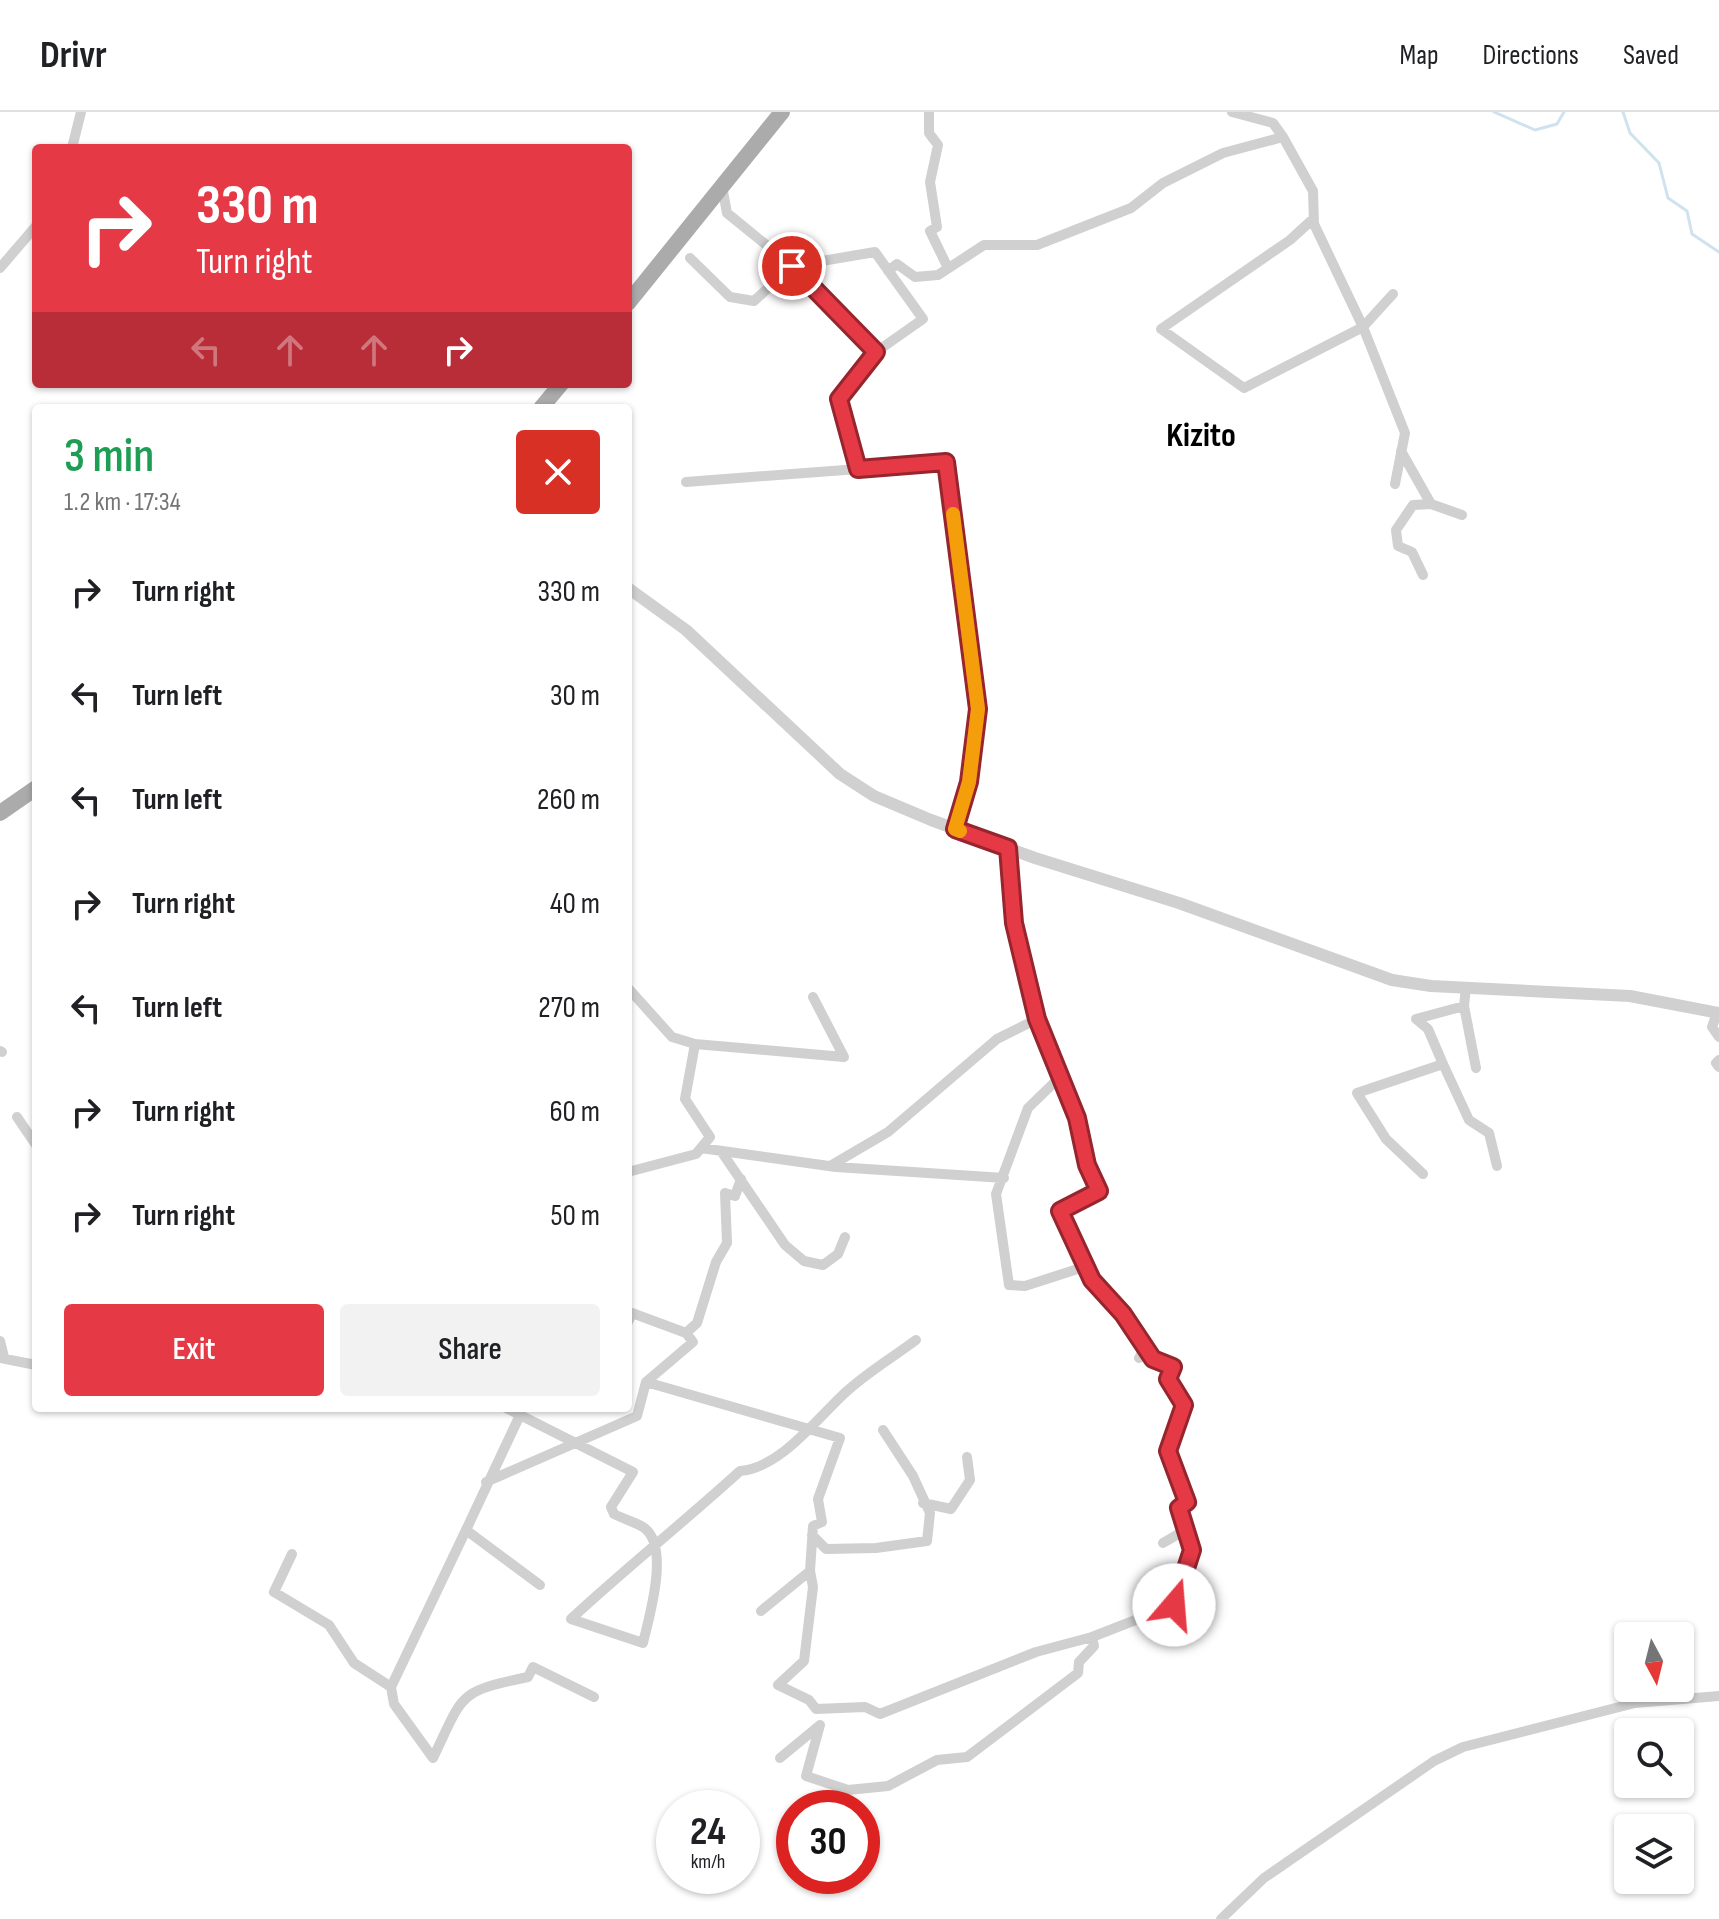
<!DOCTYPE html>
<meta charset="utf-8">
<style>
body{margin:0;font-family:"Sofia Sans Condensed",sans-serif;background:#f2f2f2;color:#202124;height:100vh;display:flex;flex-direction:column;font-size:30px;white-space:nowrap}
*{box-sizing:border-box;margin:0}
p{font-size:26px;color:#757577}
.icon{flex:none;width:44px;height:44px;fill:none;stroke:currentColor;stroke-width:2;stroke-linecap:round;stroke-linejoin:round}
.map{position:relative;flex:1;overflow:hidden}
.sheet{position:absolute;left:32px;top:292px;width:600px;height:1008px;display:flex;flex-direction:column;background:#fff;border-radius:8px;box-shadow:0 2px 6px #0004}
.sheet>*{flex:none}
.banner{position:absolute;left:32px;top:32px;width:600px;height:244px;border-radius:8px;box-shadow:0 2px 6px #0004;background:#e63946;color:#fff;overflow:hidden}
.needle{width:52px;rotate:173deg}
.controls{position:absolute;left:1614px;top:1510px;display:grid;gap:16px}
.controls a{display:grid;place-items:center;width:80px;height:80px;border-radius:8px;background:#fff;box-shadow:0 2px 6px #0004;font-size:40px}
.speed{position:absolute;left:656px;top:1678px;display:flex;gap:16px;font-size:40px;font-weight:700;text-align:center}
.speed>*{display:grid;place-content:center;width:104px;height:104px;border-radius:50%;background:#fff;box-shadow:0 2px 6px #0004;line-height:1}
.speed small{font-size:20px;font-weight:400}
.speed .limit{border:12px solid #d22;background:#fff;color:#111}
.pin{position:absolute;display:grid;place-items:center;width:68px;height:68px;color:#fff;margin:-34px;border:4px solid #fff;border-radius:50%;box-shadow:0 2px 8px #0007}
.me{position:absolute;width:88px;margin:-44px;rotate:18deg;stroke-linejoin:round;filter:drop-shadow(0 0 6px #0008)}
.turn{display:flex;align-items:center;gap:28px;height:168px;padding:0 32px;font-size:36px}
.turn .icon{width:104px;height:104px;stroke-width:2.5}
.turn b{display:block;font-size:56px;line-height:68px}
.lanes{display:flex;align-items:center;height:76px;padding:0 32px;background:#0003;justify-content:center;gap:40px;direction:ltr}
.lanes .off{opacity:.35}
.round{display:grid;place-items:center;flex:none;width:84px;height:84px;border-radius:8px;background:#f2f2f2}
.head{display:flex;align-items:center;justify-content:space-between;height:136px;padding:0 32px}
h1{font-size:48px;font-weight:600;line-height:60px;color:#1e9e55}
.action{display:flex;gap:16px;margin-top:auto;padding:16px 32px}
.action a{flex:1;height:92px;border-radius:8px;background:#e63946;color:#fff;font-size:32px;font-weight:600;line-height:92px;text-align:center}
.action a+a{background:#f2f2f2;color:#202124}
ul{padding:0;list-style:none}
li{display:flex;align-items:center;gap:24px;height:104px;padding:0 32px}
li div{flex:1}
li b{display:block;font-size:30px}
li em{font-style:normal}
header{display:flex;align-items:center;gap:48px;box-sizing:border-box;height:112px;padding:0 40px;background:#fff;border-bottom:2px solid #e0e0e0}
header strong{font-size:38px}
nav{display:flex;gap:44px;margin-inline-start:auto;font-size:28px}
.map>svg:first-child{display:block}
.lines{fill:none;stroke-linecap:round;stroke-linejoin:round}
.stream{stroke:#cfe2ee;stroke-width:3}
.minor{stroke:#d0d0d0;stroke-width:10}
.tertiary{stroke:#d0d0d0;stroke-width:12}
.primary{stroke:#ababab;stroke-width:16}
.route-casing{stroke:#96252e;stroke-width:20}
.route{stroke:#e63946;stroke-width:14}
.slow{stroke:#f59e0b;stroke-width:14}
.labels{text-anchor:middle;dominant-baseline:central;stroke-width:8;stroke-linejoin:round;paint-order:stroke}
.quarter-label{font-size:34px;font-weight:bold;fill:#000;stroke:#fff}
</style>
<header>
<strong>Drivr</strong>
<nav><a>Map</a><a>Directions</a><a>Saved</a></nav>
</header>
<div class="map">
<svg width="1719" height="1807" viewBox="0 0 1719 1807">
<rect width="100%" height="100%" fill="#fff"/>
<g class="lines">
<!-- stream -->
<path class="stream" d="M1494,0L1535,18L1557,12L1564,0
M1623,0L1630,21L1659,51L1668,86L1687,99L1692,122L1719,140"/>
<!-- minor -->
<path class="minor" d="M929,0V21L938,33L930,70L937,115L930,119L948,156
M1232,0L1273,11L1283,25
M72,36L81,0
M1313,107L1290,128L1161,217L1244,276L1363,215L1393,182
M690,146L730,185L754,189L792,154L876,240L923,207L875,140L792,154L727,101L722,74
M0,156L36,114
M888,159L897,152L915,165L938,163L984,133H1037L1131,96L1163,71L1223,41L1283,25L1313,79L1314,112L1363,215L1405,321L1395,372
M1401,339L1431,392L1462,403
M858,357L946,350L978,597L969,670L955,717
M686,370L858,357L839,287L876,240
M1423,463L1412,440L1398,434L1396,418L1413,393L1431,392
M1008,736L1014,811L1037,907
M628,876L672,925L695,932L685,987L710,1025L696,1042L628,1060
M1464,894L1476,956
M1717,901L1712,915L1719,925
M695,932L844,945L813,885
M0,939L2,940
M1719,948L1716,951L1719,955
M1443,952L1469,1008L1489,1021L1497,1054
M17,1005L36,1033
M701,1036L836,1055L1004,1066
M721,1039L785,1133L804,1149L823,1153L838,1142L845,1125
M830,1054L888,1020L997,927L1037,907L1059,966L1028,996L996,1082L1009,1173L1025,1174L1087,1154L1060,1099L1099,1079L1087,1053L1077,1006L1059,966
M1423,1062L1386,1027L1357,981L1443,952L1428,917L1416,907L1464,894L1466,875
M1087,1154L1092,1168L1146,1234L1139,1246
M686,1221L697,1211L716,1150L727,1131L725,1081L735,1084L741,1067
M0,1229L4,1245
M1146,1234L1153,1247L1173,1255L1168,1267L1184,1293L1168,1339L1187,1390L1179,1396L1185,1418L1163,1431
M0,1246L36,1253
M646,1270L840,1326L818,1387L822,1410L813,1414L810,1459L761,1499
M506,1296L520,1303L522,1296
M486,1370L637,1304L646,1270L693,1230L686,1221L632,1201L628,1210
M923,1391L951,1397L970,1368L967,1345
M466,1418L391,1575L394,1592L433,1646C464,1582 456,1580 528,1565L533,1555L594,1585
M812,1423L826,1437L876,1436L927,1429L930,1401L913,1364L883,1318
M292,1442L274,1480L329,1513L354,1551L391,1575
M540,1473L466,1418L520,1303L633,1360L611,1395L614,1402C623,1407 635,1410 643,1415C671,1433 649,1505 643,1531L571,1507C626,1456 684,1410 740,1359C781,1356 818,1305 847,1279C868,1260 893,1245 916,1228
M1092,1525L1174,1493L1192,1438L1185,1418
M780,1646L820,1613L806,1664L848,1678L888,1674L937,1648L967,1645L1078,1561L1079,1550L1094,1534L1092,1525L1036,1540L880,1602L865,1595L816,1597L809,1588L778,1573L804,1549L813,1475L810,1459
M1221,1807L1264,1766L1434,1649L1463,1635L1635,1591L1719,1584"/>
<!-- tertiary -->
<path class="tertiary" d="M628,476L686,518L840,662L874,684L931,708L1035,746L1179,791L1392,868L1431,874L1630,884L1719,901"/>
<!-- primary -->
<path class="primary" d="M628,191L782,0
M541,296L561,272
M0,701L36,676"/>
</g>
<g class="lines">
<!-- route casing -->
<g class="route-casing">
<path id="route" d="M792,154L876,240L839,287L858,357L946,350L978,597L969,670L955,717L1008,736L1014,811L1037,907L1077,1006L1087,1053L1099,1079L1060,1099L1092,1168L1123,1202L1153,1247L1173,1255L1168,1267L1184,1293L1168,1339L1187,1390L1179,1396L1192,1438L1174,1493"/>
</g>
<!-- route -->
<use href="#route" class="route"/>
<!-- slow -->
<path class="slow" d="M953,402L978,597L969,670L955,717L960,719"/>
</g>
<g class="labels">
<!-- quarter labels -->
<g class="quarter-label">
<text x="1201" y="323">Kizito</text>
</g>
</g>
</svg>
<div class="controls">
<a><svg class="needle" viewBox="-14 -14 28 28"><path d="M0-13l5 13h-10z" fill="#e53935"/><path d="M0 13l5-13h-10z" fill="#757577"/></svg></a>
<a><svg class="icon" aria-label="search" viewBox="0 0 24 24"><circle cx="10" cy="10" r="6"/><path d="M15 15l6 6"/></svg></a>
<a><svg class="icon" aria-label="layers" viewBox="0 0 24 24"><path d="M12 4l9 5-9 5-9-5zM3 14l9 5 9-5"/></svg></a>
</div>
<div class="speed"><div>24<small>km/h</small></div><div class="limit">30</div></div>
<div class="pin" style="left:792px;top:154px;background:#d93025"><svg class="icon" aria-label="arrive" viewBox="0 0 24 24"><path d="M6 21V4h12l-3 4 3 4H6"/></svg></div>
<svg class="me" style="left:1174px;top:1493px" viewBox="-20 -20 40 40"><circle r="19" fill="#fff"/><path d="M0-13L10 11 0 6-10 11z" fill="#e63946"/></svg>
<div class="banner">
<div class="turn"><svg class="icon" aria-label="right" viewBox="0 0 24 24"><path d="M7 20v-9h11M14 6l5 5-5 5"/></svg><div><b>330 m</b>Turn right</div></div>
<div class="lanes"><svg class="icon off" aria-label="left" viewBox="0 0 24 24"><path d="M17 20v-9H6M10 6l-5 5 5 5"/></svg><svg class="icon off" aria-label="ahead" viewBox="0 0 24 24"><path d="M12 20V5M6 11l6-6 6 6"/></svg><svg class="icon off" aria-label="ahead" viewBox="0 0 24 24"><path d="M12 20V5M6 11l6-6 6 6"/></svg><svg class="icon" aria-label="right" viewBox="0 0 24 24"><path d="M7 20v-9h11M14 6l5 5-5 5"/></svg></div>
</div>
<section class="sheet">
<div class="head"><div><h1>3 min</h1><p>1.2 km · 17:34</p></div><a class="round" style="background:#d93025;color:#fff"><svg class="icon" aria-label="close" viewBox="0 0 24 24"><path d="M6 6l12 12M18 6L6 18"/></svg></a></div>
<ul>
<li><svg class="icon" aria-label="right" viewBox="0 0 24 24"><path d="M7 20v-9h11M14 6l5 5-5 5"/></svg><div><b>Turn right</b></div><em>330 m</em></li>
<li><svg class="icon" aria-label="left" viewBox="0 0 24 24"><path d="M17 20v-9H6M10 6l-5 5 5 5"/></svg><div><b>Turn left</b></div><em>30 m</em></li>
<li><svg class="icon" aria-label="left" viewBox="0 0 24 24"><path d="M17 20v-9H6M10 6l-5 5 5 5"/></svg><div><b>Turn left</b></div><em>260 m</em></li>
<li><svg class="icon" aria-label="right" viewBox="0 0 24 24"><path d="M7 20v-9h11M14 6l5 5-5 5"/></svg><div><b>Turn right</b></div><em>40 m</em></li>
<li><svg class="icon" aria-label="left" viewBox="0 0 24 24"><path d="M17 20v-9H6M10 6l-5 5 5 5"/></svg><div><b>Turn left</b></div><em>270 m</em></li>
<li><svg class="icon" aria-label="right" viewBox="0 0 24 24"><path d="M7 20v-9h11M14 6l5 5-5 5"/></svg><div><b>Turn right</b></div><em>60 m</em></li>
<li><svg class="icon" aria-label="right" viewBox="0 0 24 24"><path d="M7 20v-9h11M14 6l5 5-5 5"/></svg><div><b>Turn right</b></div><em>50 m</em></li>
</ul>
<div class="action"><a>Exit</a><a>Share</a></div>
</section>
</div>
